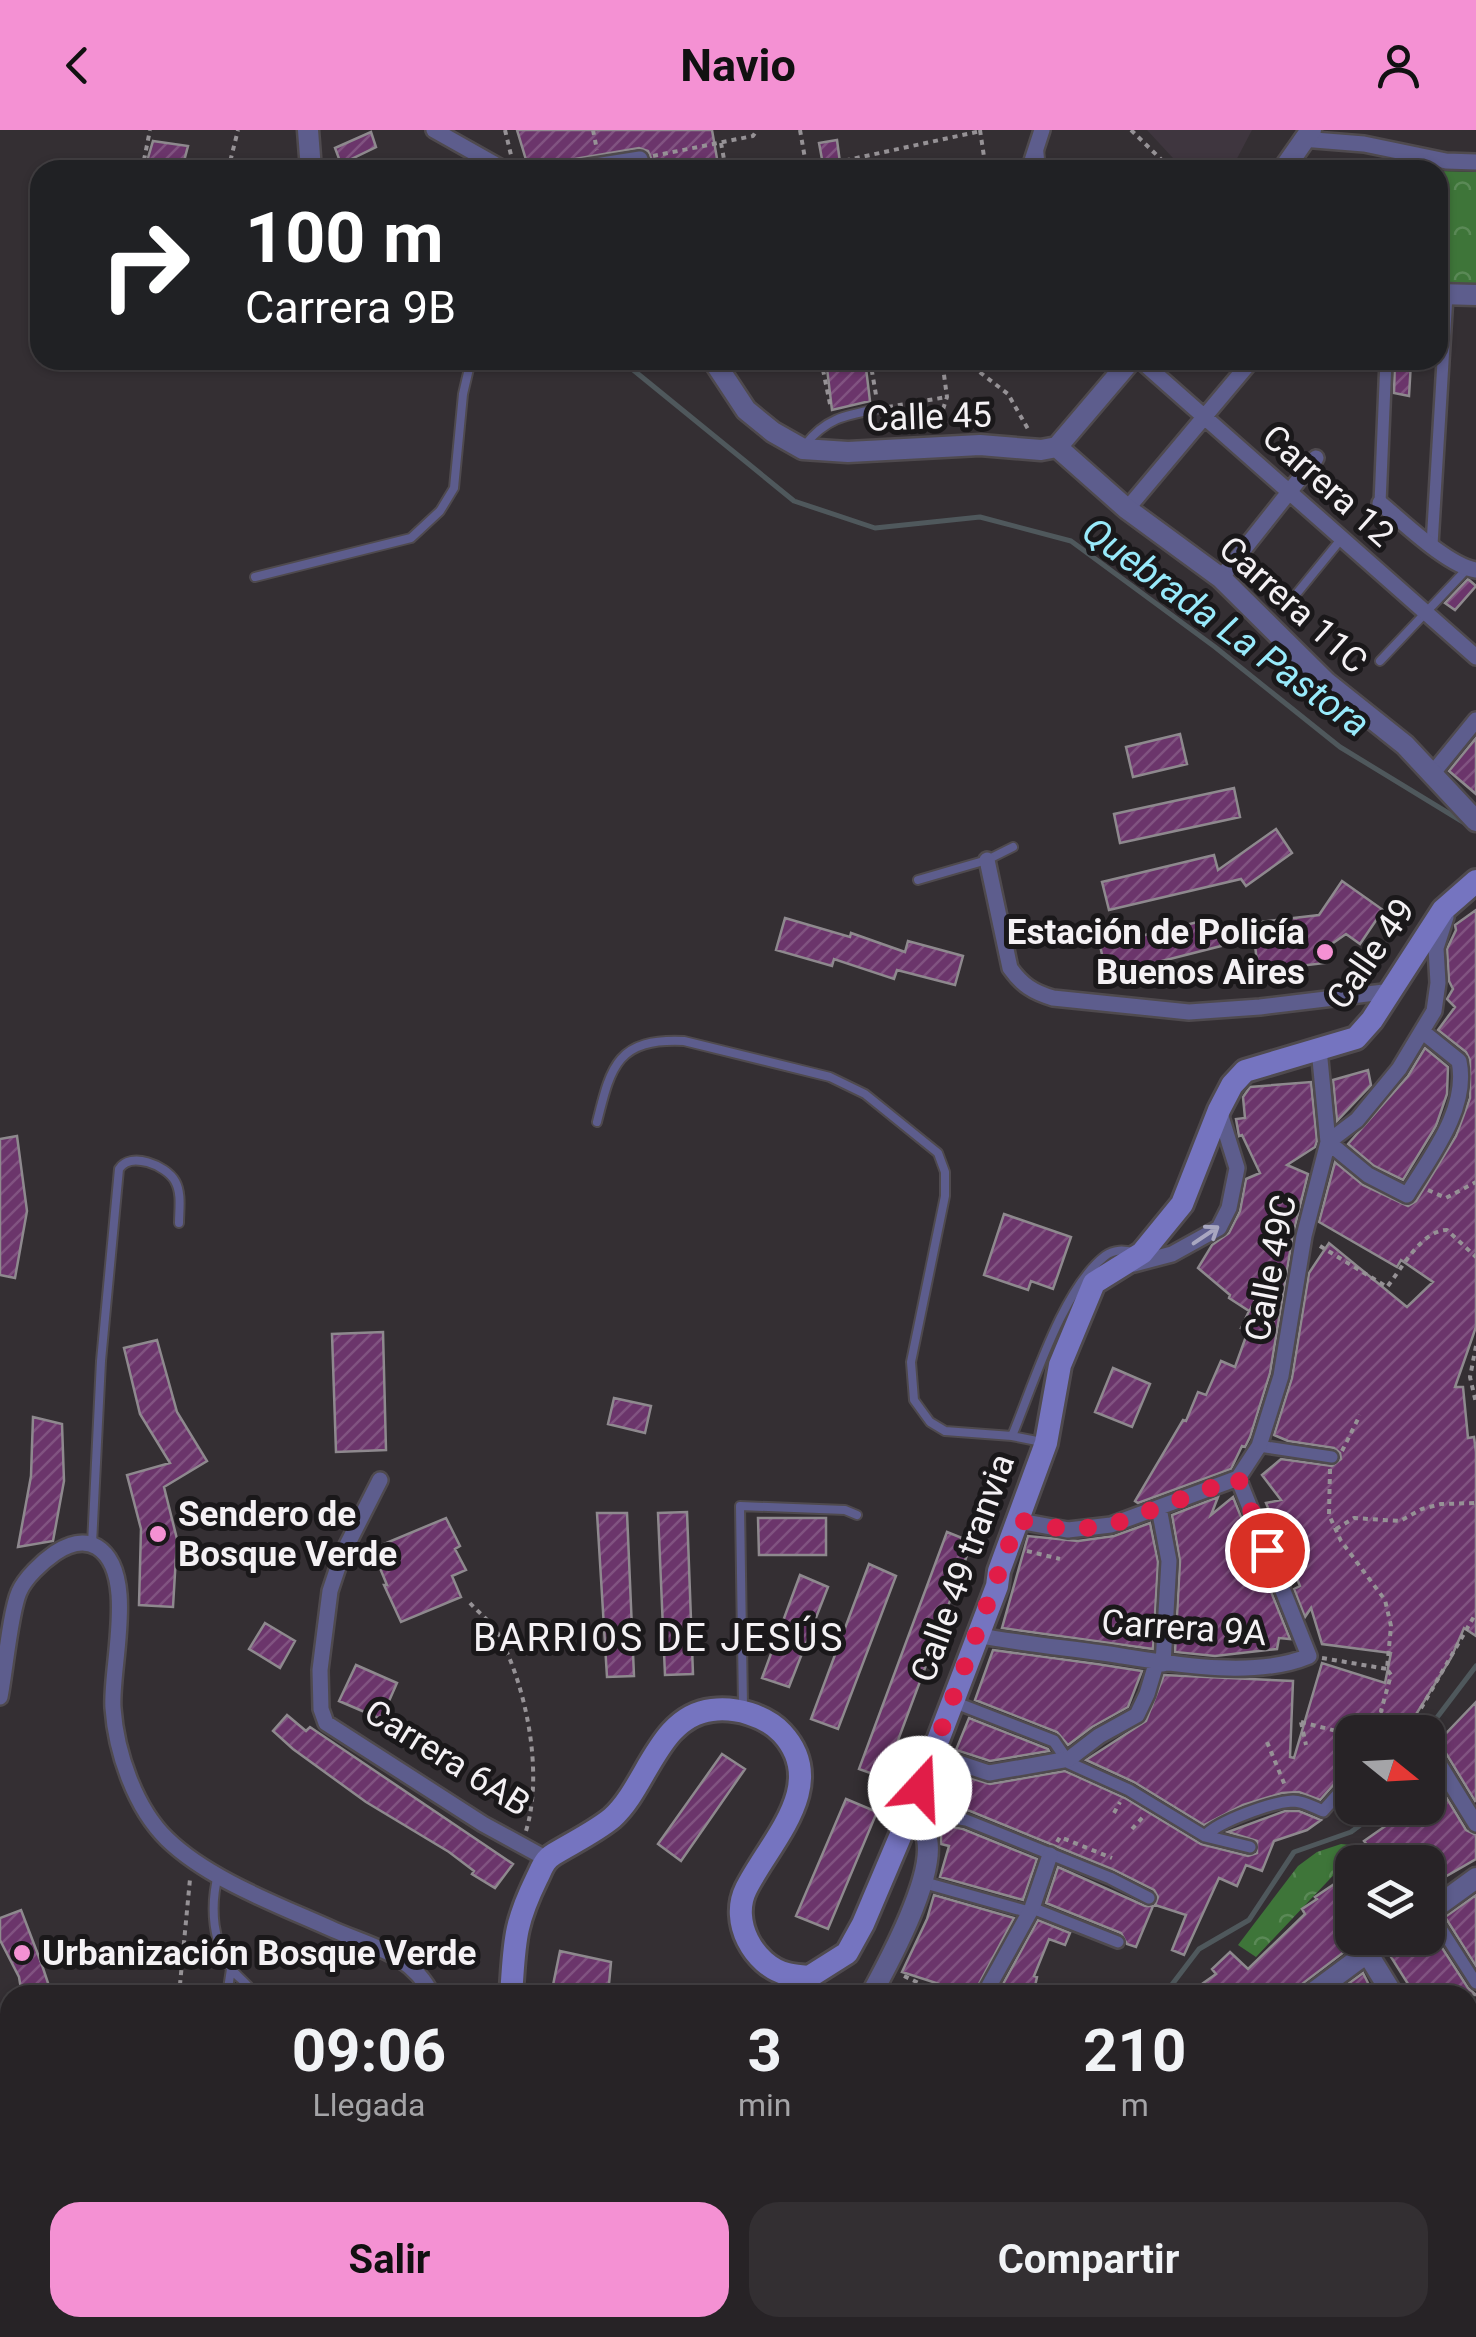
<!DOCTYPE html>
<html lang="es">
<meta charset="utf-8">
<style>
body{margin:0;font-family:Roboto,sans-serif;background:#332f32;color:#f1f3f6;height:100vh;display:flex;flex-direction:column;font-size:38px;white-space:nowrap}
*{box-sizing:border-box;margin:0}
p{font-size:32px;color:#a4a4a7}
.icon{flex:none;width:55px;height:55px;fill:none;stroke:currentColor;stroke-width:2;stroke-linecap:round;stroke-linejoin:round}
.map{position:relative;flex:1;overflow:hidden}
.sheet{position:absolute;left:0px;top:1855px;width:1478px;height:352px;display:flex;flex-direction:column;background:#272326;border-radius:30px 30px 0 0;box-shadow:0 2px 8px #0004,0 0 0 2px #434043}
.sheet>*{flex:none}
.top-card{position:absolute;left:30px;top:30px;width:1418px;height:210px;border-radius:30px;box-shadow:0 2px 8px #0004,0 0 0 2px #434043;background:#202124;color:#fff;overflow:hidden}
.needle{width:65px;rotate:108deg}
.fabs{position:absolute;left:1335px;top:1585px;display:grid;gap:20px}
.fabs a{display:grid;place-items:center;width:110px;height:110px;border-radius:20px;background:#272326;box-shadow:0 2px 8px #0004,0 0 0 2px #434043;font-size:50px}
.pin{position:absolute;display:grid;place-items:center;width:85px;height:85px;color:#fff;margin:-42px;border:5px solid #fff;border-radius:50%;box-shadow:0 2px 10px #0007}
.me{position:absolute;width:110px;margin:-55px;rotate:20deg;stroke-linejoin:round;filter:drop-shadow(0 0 8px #0008)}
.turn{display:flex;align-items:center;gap:35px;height:210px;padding:0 50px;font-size:45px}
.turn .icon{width:130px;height:130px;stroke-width:2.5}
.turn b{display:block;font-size:70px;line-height:85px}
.eta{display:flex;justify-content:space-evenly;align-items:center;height:170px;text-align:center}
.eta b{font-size:60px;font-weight:700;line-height:70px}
.button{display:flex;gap:20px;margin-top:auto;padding:20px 50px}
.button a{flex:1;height:115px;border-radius:30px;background:#f491d3;color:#111;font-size:40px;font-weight:700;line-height:115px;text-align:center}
.button a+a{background:#332f32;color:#f1f3f6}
header{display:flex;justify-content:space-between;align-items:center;height:130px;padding:0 50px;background:#f491d3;color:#111;font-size:45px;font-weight:700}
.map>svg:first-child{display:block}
.built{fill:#3f363f}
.forest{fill:url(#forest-crowns)}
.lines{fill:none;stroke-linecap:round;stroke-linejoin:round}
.stream{stroke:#4f585c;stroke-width:5}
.building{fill:url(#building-hatch);stroke:#8e898e;stroke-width:2.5}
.service-casing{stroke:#4f4a4e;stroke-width:12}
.pedestrian-casing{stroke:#4f4a4e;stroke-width:16}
.minor-casing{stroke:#4f4a4e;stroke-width:20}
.tertiary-casing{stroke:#4f4a4e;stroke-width:25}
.secondary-casing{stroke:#4f4a4e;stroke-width:28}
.path{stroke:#969296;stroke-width:4;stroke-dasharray:5 5;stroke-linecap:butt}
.service{stroke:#5d5d8d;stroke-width:8}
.pedestrian{stroke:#5d5d8d;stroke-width:11}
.minor{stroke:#5d5d8d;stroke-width:15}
.tertiary{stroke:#5d5d8d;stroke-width:20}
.secondary{stroke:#7574c0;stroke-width:22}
.oneway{stroke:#a8a7c0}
.route{stroke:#e11d48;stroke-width:18;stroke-dasharray:0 32.4}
.poi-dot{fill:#f491d3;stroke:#1a181a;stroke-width:4}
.labels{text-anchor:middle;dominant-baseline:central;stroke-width:10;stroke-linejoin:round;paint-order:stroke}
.street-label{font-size:35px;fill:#f4f1f4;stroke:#1a181a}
.poi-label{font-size:35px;font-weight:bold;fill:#f4f1f4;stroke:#1a181a;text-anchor:start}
.water-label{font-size:38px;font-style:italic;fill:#98eafb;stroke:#1a181a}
.neighbourhood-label{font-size:38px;letter-spacing:2.5px;fill:#f4f1f4;stroke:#1a181a}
</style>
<header><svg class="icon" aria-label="back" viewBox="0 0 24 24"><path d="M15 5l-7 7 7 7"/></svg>Navio<svg class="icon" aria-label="person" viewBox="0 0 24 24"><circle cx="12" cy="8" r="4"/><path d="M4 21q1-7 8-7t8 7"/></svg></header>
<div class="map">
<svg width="1476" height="2207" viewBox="0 0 1476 2207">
<defs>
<pattern id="forest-crowns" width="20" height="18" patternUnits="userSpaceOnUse" patternTransform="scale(2.5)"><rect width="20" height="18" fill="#3e7539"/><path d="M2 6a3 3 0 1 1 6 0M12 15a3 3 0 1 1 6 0" fill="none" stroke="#5a8956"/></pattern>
<pattern id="building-hatch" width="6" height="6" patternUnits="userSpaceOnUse" patternTransform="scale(2.5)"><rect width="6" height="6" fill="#6b356b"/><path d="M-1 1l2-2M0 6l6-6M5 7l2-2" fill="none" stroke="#815381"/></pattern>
</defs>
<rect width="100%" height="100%" fill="#342f33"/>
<!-- built -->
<path class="built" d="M1147,0H1252L1231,40H1184Z"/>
<!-- forest -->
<path class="forest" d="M1438,41L1476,42V155H1438Z
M1341,1714L1361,1716L1256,1827L1238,1815L1298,1736L1317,1722Z"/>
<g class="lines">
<!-- stream -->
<path class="stream" d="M621,230L794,371L875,398L980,387L1071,411L1215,517L1340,617L1468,695
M1426,1602L1476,1536
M1164,1865L1199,1819L1249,1790L1294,1722L1351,1702L1363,1693L1373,1678
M1099,2198L1102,2207"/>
</g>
<!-- building -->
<path class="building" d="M517,0H712L719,40H642L648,37L651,28L648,21L639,18L563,31L527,33Z
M371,2L376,17L341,34L335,18Z
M837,10L841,40H824L819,13Z
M153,11L188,16L183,35L148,28Z
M826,230H865L870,271L832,280Z
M1395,230L1411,232L1409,266L1394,263Z
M1468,449L1476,456L1455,480L1445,473Z
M1180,604L1187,634L1133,647L1126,617Z
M1476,608V664L1449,641Z
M1234,658L1240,687L1120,713L1114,684Z
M1276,699L1292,723L1246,756L1241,749L1109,780L1102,752L1214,725L1218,740Z
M1342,751L1383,780L1360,814L1346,804L1323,820L1325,833L1258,841L1254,806L1262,805L1260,792L1319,785Z
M1476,780V1197L1455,1257H1463L1468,1308L1474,1307L1476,1322V1506L1464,1498L1451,1528L1412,1591L1402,1593L1397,1602H1352V1639L1345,1642L1320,1670L1299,1662L1282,1663L1243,1675L1204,1695L1134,1652L1086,1630L1146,1591L1164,1545L1293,1551L1290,1627L1294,1628L1322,1533L1385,1553L1391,1523L1322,1514L1311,1478L1305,1487L1294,1459L1300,1456L1266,1373L1281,1370L1262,1345L1281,1329L1332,1336L1341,1329L1340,1323L1334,1318L1288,1311L1274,1305L1292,1248L1309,1143L1329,1113L1407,1177L1433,1152L1401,1130L1397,1137L1319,1092L1335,1032L1363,1055L1408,1076L1416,1071L1456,1006L1470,968V930L1466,922L1438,900L1455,877L1447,869L1453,859L1449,851L1447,819L1456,800L1455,795Z
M785,788L850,807L851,803L905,822L908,811L963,826L955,855L897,840L894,849L834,829L832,836L776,820Z
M1214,788L1221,816L1107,845L1100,816Z
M1425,918L1448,937L1447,964L1436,996L1403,1050L1374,1036L1348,1014L1408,946Z
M1368,940L1371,955L1337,991L1333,950Z
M1311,952L1317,1011L1315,1017L1287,1035L1308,1044L1293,1104L1270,1243L1250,1307L1245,1317L1242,1316L1231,1339L1138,1373L1135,1371L1183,1290L1186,1291L1198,1262L1206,1265L1221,1231L1235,1237L1248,1201L1241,1198L1249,1181L1229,1168L1230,1165L1198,1138L1212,1115L1229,1103L1240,1081L1246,1049L1260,1043L1242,1005L1239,1006L1236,989L1245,988L1243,967L1250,957Z
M17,1006L27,1081L15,1148L0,1145V1009Z
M1004,1084L1071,1107L1053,1159L1031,1151L1028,1160L984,1145Z
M383,1202L386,1320L336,1322L332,1204Z
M157,1210L177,1282L207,1331L164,1357L177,1409L173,1477L139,1475L141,1399L127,1345L170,1333L140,1284L124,1218Z
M1113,1238L1150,1254L1132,1297L1095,1282Z
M614,1268L651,1276L645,1303L608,1294Z
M33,1287L62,1294L64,1351L53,1411L18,1417L31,1346Z
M1218,1367L1211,1385L1233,1367L1290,1509L1279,1508L1277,1519L1215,1526L1175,1522L1180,1431L1172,1385Z
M687,1382L693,1544L665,1545L658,1383Z
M597,1383H627L634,1546L607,1547Z
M446,1388L460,1416L455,1419L466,1440L452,1446L461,1467L401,1492L384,1455H387L372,1419Z
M758,1388H826V1425H759Z
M1150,1393L1158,1432L1153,1519L1002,1498L1028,1406L1078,1411L1114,1406Z
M947,1402L972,1412L884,1648L859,1639Z
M869,1434L896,1446L838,1599L811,1589Z
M800,1445L828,1457L789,1557L762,1548Z
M265,1493L295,1511L280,1538L249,1519Z
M993,1520L1097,1534L1142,1541L1128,1577L1092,1597L1068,1615L1057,1602L975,1570Z
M356,1535L397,1553L381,1589L339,1571Z
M1476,1572V1670L1475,1671L1444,1620L1435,1615Z
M287,1585L306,1601L310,1597L513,1734L495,1758L472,1744L474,1741L449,1722L366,1672L293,1619L273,1601Z
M969,1588L1048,1619L1049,1621L990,1631L956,1620Z
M722,1624L745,1639L681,1731L658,1714Z
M1428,1637L1466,1700L1476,1705V1729L1436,1752L1428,1739V1732H1346L1368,1716L1364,1711L1394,1690L1389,1684L1396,1678H1428Z
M943,1640L990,1654L1065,1641L1125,1668L1201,1714L1248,1726L1257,1723V1711L1228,1702L1285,1681H1299L1321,1690L1307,1700L1274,1711L1262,1741L1246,1735L1237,1756L1219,1748L1184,1825L1172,1820L1186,1785L1155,1775L1158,1767L1154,1760L1114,1740L970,1681L930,1672Z
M846,1669L877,1682L828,1799L796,1786Z
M941,1695L963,1699L1037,1729L1023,1770L940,1747L949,1716L941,1714Z
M1058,1737L1145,1776H1153L1136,1817L1127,1814L1121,1803L1046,1773Z
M1352,1742V1816L1302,1854L1296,1865H1205L1199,1856L1216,1844L1212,1839L1230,1822L1248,1839L1305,1784L1302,1779L1317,1769L1315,1767Z
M934,1765L1014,1788L973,1865L902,1842L927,1789Z
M1476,1765V1836L1445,1787Z
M21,1780L42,1835L52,1865H22L19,1847L0,1810V1788Z
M1038,1790L1070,1803L1065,1815L1049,1809L1034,1846L1037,1847L1033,1865H997Z
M1428,1796L1468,1858L1476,1865H1415L1391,1827L1411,1815L1406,1808H1428Z
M560,1821L611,1832L608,1865H551Z
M1363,1843L1374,1865H1333Z"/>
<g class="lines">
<!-- service casing -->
<g class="service-casing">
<path id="service" d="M1039,19L1041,40
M805,315C826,288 846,285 878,279
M255,447L411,408L440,381L454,358L463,264L471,230
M1298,462L1342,408
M1380,531L1466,440
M918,750L987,730L1013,717
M597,992C611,936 617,908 684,911L830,947L865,964L938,1023L945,1042V1066L911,1232L914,1270L930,1292L945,1301L1012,1306L1042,1312
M1012,1306C1033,1256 1062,1159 1105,1126C1114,1119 1124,1120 1134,1122
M92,1414L101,1231L119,1039C130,1021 166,1035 175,1051C182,1063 179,1080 179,1093
M743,1577L740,1376L845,1380L857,1385
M218,1745C210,1776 212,1815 233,1841C240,1849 249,1855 255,1865
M227,1865L231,1839"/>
</g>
<!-- pedestrian casing -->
<g class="pedestrian-casing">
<path id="pedestrian" d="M1380,373L1386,230
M1432,415L1447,165
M1259,1316L1332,1327
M951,1571L1054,1611L1069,1633L1129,1660L1205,1706L1250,1717
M1406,1602L1408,1600
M911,1681L966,1690L1110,1748L1149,1768
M1205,1706C1219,1691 1272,1672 1293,1671C1304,1671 1313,1677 1323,1681L1352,1648
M922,1752L1029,1782
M1032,1778L1118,1812
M1430,1781L1476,1853
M1329,2198L1332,2207"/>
</g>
<!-- minor casing -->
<g class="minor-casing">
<path id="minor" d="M434,0L505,40
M1302,9L1364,14L1446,31L1476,32
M570,40L640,29
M1029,40L1042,0
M1140,230L1476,527
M1380,373C1403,392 1448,436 1476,440
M1127,379L1252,230
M1221,448L1316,328
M1432,644L1476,590
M987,730L1010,838C1022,855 1033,862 1053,868L1189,882L1260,877L1392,861
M1319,919L1328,1012L1368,1045L1407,1065C1431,1026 1469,978 1459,931L1423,902
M1134,1134L1172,1124L1219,1098L1229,1078L1237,1038L1219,980
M380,1350L342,1425L330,1461L320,1540L321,1579L326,1593L483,1694L547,1729
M1159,1378L1169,1431L1163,1534
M1019,1391L1068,1400L1111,1395L1238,1348
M976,1505C1023,1514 1069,1518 1116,1525C1173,1534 1255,1549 1309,1526L1238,1348L1259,1316L1281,1246L1304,1106L1328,1012L1357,990L1399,939L1434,881L1438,853L1436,818L1446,787
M0,1567C5,1542 10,1483 19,1462C25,1448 42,1432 55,1423C67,1415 83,1409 97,1417C138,1442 110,1538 113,1578C116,1622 135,1678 167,1709C209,1750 281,1776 334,1800C373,1817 412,1824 432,1865
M932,1624L989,1643L1069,1629L1099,1606L1137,1585L1147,1564L1156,1534
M1434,1626L1476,1694
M984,1865L1032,1778L1050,1725
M1044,2198L1050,2207
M580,2207L582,2198
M820,2207L837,2198"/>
</g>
<!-- tertiary casing -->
<g class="tertiary-casing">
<path id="tertiary" d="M308,0L311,40
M1283,40L1311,0
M1438,164L1476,165
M713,230L746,280L773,302L803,319L848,322L980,315L1041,320L1057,317
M1057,317L1127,379L1221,448L1326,552L1405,615L1476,691
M1057,317L1131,230
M1428,1783L1476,1748
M1366,1821L1393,1865
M871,1865C890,1830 935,1747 927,1709C925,1699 917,1690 911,1681
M1310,1865L1387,1808
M1468,1983L1476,1996
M1184,2198L1188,2207
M681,2207L684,2198"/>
</g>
<!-- secondary casing -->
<g class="secondary-casing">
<path id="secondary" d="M511,1865C515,1813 513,1797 537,1748C542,1738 544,1730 554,1724C572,1713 595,1702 612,1688C647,1657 658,1586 712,1580C735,1577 765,1585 782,1603C830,1655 770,1711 746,1759C730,1791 753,1835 787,1844C794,1846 802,1846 809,1847L847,1823L863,1794L911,1681L997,1456L999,1441L1046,1313L1060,1235L1094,1153L1142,1123L1182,1074L1219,980L1232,955L1245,941L1356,908L1372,890L1443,780L1476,751
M357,2207L361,2198"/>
</g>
<!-- path -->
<path class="path" d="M505,0L511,25
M593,0L597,20
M800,0L807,40
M980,0L986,40
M1131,0L1172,40
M721,13L726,40
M653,26L753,6L757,0
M806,39L981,1
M142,40L150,0
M228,40L238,0
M821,230L831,279
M870,230L876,265
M964,230L1008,264L1028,299
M888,277L947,267
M937,298L947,267L942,230
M1428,1060L1446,1068L1476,1052
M1320,1116L1387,1157C1402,1138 1422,1100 1447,1100L1476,1127
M1257,1167L1250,1182L1274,1193
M1476,1216L1470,1247L1476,1273
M1342,1321L1360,1285
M1330,1339L1329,1385L1341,1411L1385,1470L1391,1496L1387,1539L1391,1545L1381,1581L1396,1590
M1336,1399L1354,1388L1400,1391L1422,1379L1441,1374L1476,1373
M1027,1421L1060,1429
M470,1473C478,1482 490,1491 497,1502C526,1554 544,1642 526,1701
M1322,1528L1387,1539
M1416,1587L1476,1483
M1301,1592L1352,1605
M1301,1592L1306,1615
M1267,1612L1286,1658
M1114,1683L1120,1672
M1132,1699L1143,1687
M1057,1712L1060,1707L1112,1728
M904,1846L944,1865
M179,1865L190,1749
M1468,2061L1476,2056
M387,2198L407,2207
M321,2207L328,2198"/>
<!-- service -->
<use href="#service" class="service"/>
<!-- pedestrian -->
<use href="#pedestrian" class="pedestrian"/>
<!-- minor -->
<use href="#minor" class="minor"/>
<!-- tertiary -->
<use href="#tertiary" class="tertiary"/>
<!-- secondary -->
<use href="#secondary" class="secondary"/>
</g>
<!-- one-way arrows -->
<defs><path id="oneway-shaft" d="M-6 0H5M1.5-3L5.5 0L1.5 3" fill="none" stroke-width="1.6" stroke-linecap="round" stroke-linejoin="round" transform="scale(2.5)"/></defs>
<use class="oneway" href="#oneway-shaft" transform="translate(1206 1105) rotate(-34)"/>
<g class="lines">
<!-- route -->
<path class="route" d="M920,1658L1018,1390L1068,1400L1111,1395L1238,1348L1267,1420"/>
</g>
<!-- markers -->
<g class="poi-dot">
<circle cx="1325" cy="822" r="10"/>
<circle cx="158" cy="1404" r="10"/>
<circle cx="22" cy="1823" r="10"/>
</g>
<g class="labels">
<!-- street labels -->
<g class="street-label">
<text transform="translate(929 287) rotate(-2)">Calle 45</text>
<text transform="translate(1328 356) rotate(42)">Carrera 12</text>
<text transform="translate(1293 475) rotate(42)">Carrera 11C</text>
<text transform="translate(1371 824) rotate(-55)">Calle 49</text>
<text transform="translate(1271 1138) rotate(-79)">Calle 49C</text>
<text transform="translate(963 1438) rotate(-70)">Calle 49 tranvia</text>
<text transform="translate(1184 1498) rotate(4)">Carrera 9A</text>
<text transform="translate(447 1628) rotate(32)">Carrera 6AB</text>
</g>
<!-- poi labels -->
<g class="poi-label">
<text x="1305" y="802" text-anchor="end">Estación de Policía<tspan x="1305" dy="40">Buenos Aires</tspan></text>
<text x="178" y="1384">Sendero de<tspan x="178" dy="40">Bosque Verde</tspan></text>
<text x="42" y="1823">Urbanización Bosque Verde</text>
</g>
<!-- water labels -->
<g class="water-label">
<text transform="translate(1226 497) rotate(36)">Quebrada La Pastora</text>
</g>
<!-- neighbourhood labels -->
<g class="neighbourhood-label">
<text x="659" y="1508">BARRIOS DE JESÚS</text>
</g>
</g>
</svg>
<div class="fabs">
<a><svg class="needle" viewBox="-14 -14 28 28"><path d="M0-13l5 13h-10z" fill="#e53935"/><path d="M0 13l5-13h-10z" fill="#a4a4a7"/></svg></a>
<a><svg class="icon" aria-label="layers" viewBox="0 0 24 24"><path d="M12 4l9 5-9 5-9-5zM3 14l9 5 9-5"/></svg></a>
</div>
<div class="pin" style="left:1267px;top:1420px;background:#d93025"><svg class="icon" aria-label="arrive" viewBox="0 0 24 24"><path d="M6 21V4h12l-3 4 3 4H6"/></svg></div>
<svg class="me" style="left:920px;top:1658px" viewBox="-20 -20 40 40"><circle r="19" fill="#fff"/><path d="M0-13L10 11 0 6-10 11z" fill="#e11d48"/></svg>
<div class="top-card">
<div class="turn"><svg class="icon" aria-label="right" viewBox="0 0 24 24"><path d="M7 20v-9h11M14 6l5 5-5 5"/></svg><div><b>100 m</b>Carrera 9B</div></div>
</div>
<section class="sheet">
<div class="eta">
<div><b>09:06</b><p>Llegada</p></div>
<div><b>3</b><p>min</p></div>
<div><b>210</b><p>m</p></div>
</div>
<div class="button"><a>Salir</a><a>Compartir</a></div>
</section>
</div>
